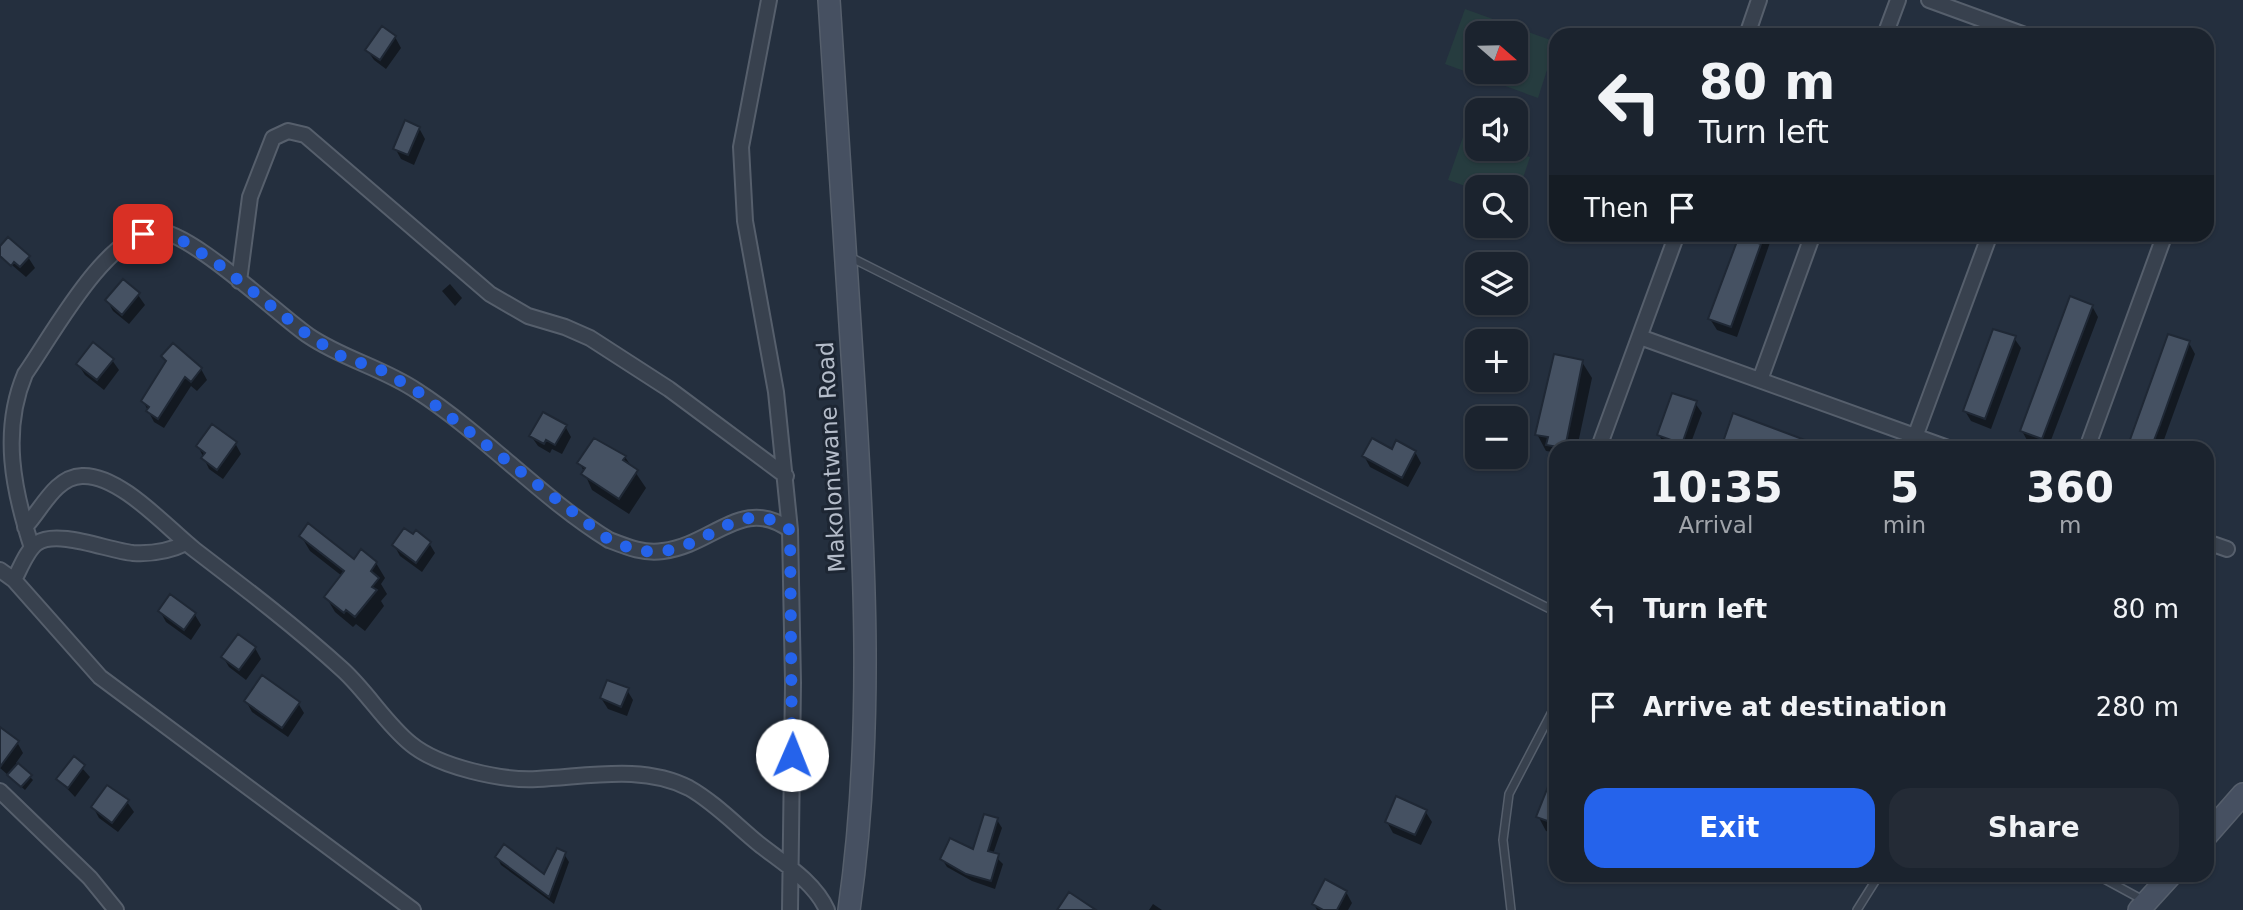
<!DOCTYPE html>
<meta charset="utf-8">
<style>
body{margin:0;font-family:"DejaVu Sans",sans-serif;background:#242b36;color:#f1f3f6;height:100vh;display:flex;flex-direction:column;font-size:26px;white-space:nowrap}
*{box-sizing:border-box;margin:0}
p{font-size:23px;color:#a0a4aa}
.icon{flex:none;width:38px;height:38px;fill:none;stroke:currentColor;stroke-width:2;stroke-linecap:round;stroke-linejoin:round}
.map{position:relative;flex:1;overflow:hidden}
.drawer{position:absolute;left:1549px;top:441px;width:665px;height:441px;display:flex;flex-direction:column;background:#1b232e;border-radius:21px;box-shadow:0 2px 5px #0004,0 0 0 2px #39404a}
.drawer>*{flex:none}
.top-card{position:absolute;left:1549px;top:28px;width:665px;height:214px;border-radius:21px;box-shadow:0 2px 5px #0004,0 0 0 2px #39404a;background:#1b232e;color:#f1f3f6;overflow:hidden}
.needle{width:46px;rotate:110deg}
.controls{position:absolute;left:1465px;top:21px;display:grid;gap:14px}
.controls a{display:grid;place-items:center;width:63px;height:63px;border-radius:14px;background:#1b232e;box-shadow:0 2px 5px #0004,0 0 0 2px #39404a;font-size:35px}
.pin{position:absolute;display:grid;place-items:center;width:60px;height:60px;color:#fff;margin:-30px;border-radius:14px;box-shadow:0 4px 10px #0006}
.me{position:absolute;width:77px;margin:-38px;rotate:1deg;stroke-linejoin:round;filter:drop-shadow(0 0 5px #0008)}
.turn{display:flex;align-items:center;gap:24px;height:147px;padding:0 35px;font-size:32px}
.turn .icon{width:91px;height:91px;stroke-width:2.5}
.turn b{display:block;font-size:49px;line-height:60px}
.then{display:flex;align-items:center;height:66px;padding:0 35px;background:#0003;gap:14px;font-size:26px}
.eta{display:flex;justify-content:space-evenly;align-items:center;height:119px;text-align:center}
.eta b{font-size:42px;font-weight:700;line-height:49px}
.primary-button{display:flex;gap:14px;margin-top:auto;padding:14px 35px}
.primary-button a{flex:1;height:80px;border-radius:21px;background:#2563eb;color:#fff;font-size:28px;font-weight:700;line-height:80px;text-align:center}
.primary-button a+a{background:#242b36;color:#f1f3f6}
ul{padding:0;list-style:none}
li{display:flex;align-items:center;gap:21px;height:98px;padding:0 35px}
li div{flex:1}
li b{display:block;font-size:26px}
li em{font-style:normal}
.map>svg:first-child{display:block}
.green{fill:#263c3f;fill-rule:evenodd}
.shadow{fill:#0007}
.building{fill:#455162;stroke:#1f2835;stroke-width:2}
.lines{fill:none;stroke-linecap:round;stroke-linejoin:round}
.lane-casing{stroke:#565f6c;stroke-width:10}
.street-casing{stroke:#565f6c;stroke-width:18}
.secondary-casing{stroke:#565f6c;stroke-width:24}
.lane{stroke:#38414e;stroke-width:7}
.street{stroke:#38414e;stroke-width:14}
.secondary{stroke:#465061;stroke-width:21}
.route{stroke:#2563eb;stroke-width:12;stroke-dasharray:0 21.6}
.labels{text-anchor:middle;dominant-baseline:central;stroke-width:6;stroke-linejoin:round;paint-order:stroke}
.street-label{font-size:23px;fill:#b4bcc9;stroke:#1d2633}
</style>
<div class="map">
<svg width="2243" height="910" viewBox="0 0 2243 910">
<rect width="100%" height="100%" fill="#242f3e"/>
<!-- green -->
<path class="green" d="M1465,9L1556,42L1538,98L1445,64ZM1477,33H1516V72H1477Z
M1464,134L1477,138V149H1507L1530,157L1516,199V187H1477V190L1448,180Z"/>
<!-- shadow -->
<path class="shadow" d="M1812,30L1826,35H1811Z
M395,37L401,48L386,69L374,60L367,50Z
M419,128L425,139L414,165L401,159L395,148Z
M1740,234H1773L1737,337L1717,330L1710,319Z
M2104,234H2128L2125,243Z
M0,249L28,257L35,268L26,277L6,260Z
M450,284L462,298L455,306L442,291Z
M138,295L145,305L129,324L113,311L107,300Z
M2092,306L2098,317L2048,448L2028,442L2022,431Z
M2014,338L2021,348L1991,429L1971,421L1965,411Z
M2189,343L2195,354L2161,448H2128Z
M163,357L201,369L207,380L197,391L191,386L164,428L154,422L143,401L167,363Z
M112,360L119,370L104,390L85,375L78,364Z
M1582,362L1592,378L1577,448H1556V457L1553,452L1546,451L1537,434Z
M1695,403L1702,413L1689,448L1665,446L1659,435Z
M565,426L571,437L562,454L552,449L550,453L538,446L531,436Z
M235,443L241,454L223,479L209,469L198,446Z
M611,448L625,457L646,488L629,514L592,490L580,463Z
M1392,451L1415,452L1421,463L1408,487L1370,467L1364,456Z
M301,536L354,561L376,563L385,578L381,584L387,594L381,601L384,606L365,631L356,624L353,627L335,612L326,597L342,576L310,551Z
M429,543L435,553L422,572L400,556L394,545Z
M171,597L195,615L201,625L191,640L166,622L160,611Z
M255,648L261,659L246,680L229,667L223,657Z
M627,690L633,700L627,716L608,709L601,698Z
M246,701L298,703L304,713L288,737L252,712Z
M0,729L17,742L23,753L16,763L33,780L25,790L0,768Z
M74,759L90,777L75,797L58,779Z
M1556,793V834L1546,831L1538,816Z
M127,802L134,812L118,832L99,818L93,807Z
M1425,811L1432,822L1421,845L1393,833L1387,822Z
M997,820L1002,828L993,854L1003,864L995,889L972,881L947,867L942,859L974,851Z
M564,854L569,862L554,904L501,865L497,857L544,877Z
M1346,892L1352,903L1348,910H1317L1314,904Z
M1153,904L1162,910H1149Z"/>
<!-- building -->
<path class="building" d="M382,26L396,36L380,60L365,50Z
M405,120L420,127L408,155L393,149Z
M1739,236L1761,244L1731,327L1708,319Z
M8,237L30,256L20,267L14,262L11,266L0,256V246Z
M123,279L140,293L122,315L105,300Z
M2070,296L2093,305L2042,439L2020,431Z
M1993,329L2016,336L1985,419L1963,411Z
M2168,334L2190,341L2160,425L2151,448H2127Z
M93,342L114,359L97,380L76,364Z
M173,343L202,368L191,382L185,377L158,419L146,411L149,407L141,401L166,361L161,356Z
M1554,354L1583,360L1565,448L1546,445L1548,437L1535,435Z
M1672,393L1697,401L1682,444L1657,435Z
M543,412L567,425L555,445L546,440L544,444L529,436Z
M1733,413L1821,446L1820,448H1721Z
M212,424L237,442L217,470L201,458L205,453L196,446Z
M594,438L626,456L623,460L638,470L619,499L581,474L585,468L577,463Z
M1372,438L1392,449L1396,440L1416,451L1402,478L1362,456Z
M308,523L354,559L361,549L377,562L371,571L379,578L372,587L377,590L355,617L346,610L344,613L324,597L344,571L299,536Z
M404,528L413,534L416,530L431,542L416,563L392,545Z
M170,594L196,613L184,630L158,611Z
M238,634L256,647L239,670L221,657Z
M262,675L300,702L282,728L244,701Z
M607,680L629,688L621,707L600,698Z
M0,727L19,741L0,767Z
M74,756L85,765L68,788L56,779Z
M18,763L32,775L21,787L7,775Z
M1555,769H1556V824L1536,817Z
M107,785L129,800L112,823L91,807Z
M1396,796L1427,810L1415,835L1385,822Z
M984,814L998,818L988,851L999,854L991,881L966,874L940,859L950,838L973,849Z
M504,844L544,874L557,848L566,852L549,897L495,857Z
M1325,879L1347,891L1337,910H1323L1312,904Z
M1069,892L1096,910H1057Z"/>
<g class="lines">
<!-- lane casing -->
<g class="lane-casing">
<path id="lane" d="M850,257L1556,612
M2097,875L2143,900
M1511,910L1503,840L1509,794L1556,704
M1857,910L1879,875"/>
</g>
<!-- street casing -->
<g class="street-casing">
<path id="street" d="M769,0L741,147L745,221L776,392L790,530L793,683L790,910
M1929,0L2025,35
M1747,35L1759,0
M1885,35L1898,0
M2207,107V121
M239,281L250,197L273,138L288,131L305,135L490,294L528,316L565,327L590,338L669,389L786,476
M1640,337L1948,448
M1760,380L1813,234
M1915,437L1990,234
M1599,447L1677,234
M2087,448L2165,234
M25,527C42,509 55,477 82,476C120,474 168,529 195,550C246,589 297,628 343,670C368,693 386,724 411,744C439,767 502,781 537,779C586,777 643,764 689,788C714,802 737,826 759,844C783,863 814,881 827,910
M2207,542L2227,549
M32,548C13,490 1,431 25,374C53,334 104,238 153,231C186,226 279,316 309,336C343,359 383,368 417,391C485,435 541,498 609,540C627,547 644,554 663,551C713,545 743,495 790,530
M0,570L14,580L100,677L413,910
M14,580C20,569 27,550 37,543C58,529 109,551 133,553C151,554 170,551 186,543
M0,791L90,878L116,910"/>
</g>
<!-- secondary casing -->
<g class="secondary-casing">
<path id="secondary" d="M829,0C837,129 845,258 854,386C865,562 874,735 849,910
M2207,835L2243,794
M2139,910L2171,875"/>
</g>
<!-- lane -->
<use href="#lane" class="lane"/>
<!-- street -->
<use href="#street" class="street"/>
<!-- secondary -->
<use href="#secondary" class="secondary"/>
</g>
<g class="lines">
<!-- route -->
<path class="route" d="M143,234L166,232L177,237L218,264L308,335L341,356L381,370L417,391L609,540C626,547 644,554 663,551C713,545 742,495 790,530L792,755"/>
</g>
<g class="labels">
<!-- street labels -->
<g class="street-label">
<text transform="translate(831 457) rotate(-93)">Makolontwane Road</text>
</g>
</g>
</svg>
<div class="controls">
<a><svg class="needle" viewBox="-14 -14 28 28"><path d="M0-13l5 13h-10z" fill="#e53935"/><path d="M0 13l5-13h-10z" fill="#a0a4aa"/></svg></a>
<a><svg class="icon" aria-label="sound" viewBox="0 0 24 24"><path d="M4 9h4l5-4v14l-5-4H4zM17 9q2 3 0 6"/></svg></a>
<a><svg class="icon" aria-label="search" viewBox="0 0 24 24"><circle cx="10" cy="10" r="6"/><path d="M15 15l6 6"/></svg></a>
<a><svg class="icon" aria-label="layers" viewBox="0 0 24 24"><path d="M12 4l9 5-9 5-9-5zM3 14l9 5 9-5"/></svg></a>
<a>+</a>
<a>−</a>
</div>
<div class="pin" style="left:143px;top:234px;background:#d93025"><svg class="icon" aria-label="arrive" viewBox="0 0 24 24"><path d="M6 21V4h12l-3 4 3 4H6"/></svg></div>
<svg class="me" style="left:792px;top:755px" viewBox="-20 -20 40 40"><circle r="19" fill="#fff"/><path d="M0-13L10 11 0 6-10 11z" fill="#2563eb"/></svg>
<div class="top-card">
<div class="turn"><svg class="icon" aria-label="left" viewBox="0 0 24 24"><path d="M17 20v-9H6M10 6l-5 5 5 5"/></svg><div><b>80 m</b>Turn left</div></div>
<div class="then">Then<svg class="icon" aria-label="arrive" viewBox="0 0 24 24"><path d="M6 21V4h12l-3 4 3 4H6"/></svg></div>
</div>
<section class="drawer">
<div class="eta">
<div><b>10:35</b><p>Arrival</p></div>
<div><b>5</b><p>min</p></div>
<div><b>360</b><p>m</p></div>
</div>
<ul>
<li><svg class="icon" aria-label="left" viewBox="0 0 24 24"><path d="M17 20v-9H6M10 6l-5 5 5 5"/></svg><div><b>Turn left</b></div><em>80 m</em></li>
<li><svg class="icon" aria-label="arrive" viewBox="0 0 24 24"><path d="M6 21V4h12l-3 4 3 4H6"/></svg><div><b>Arrive at destination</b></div><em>280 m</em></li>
</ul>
<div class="primary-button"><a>Exit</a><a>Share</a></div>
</section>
</div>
